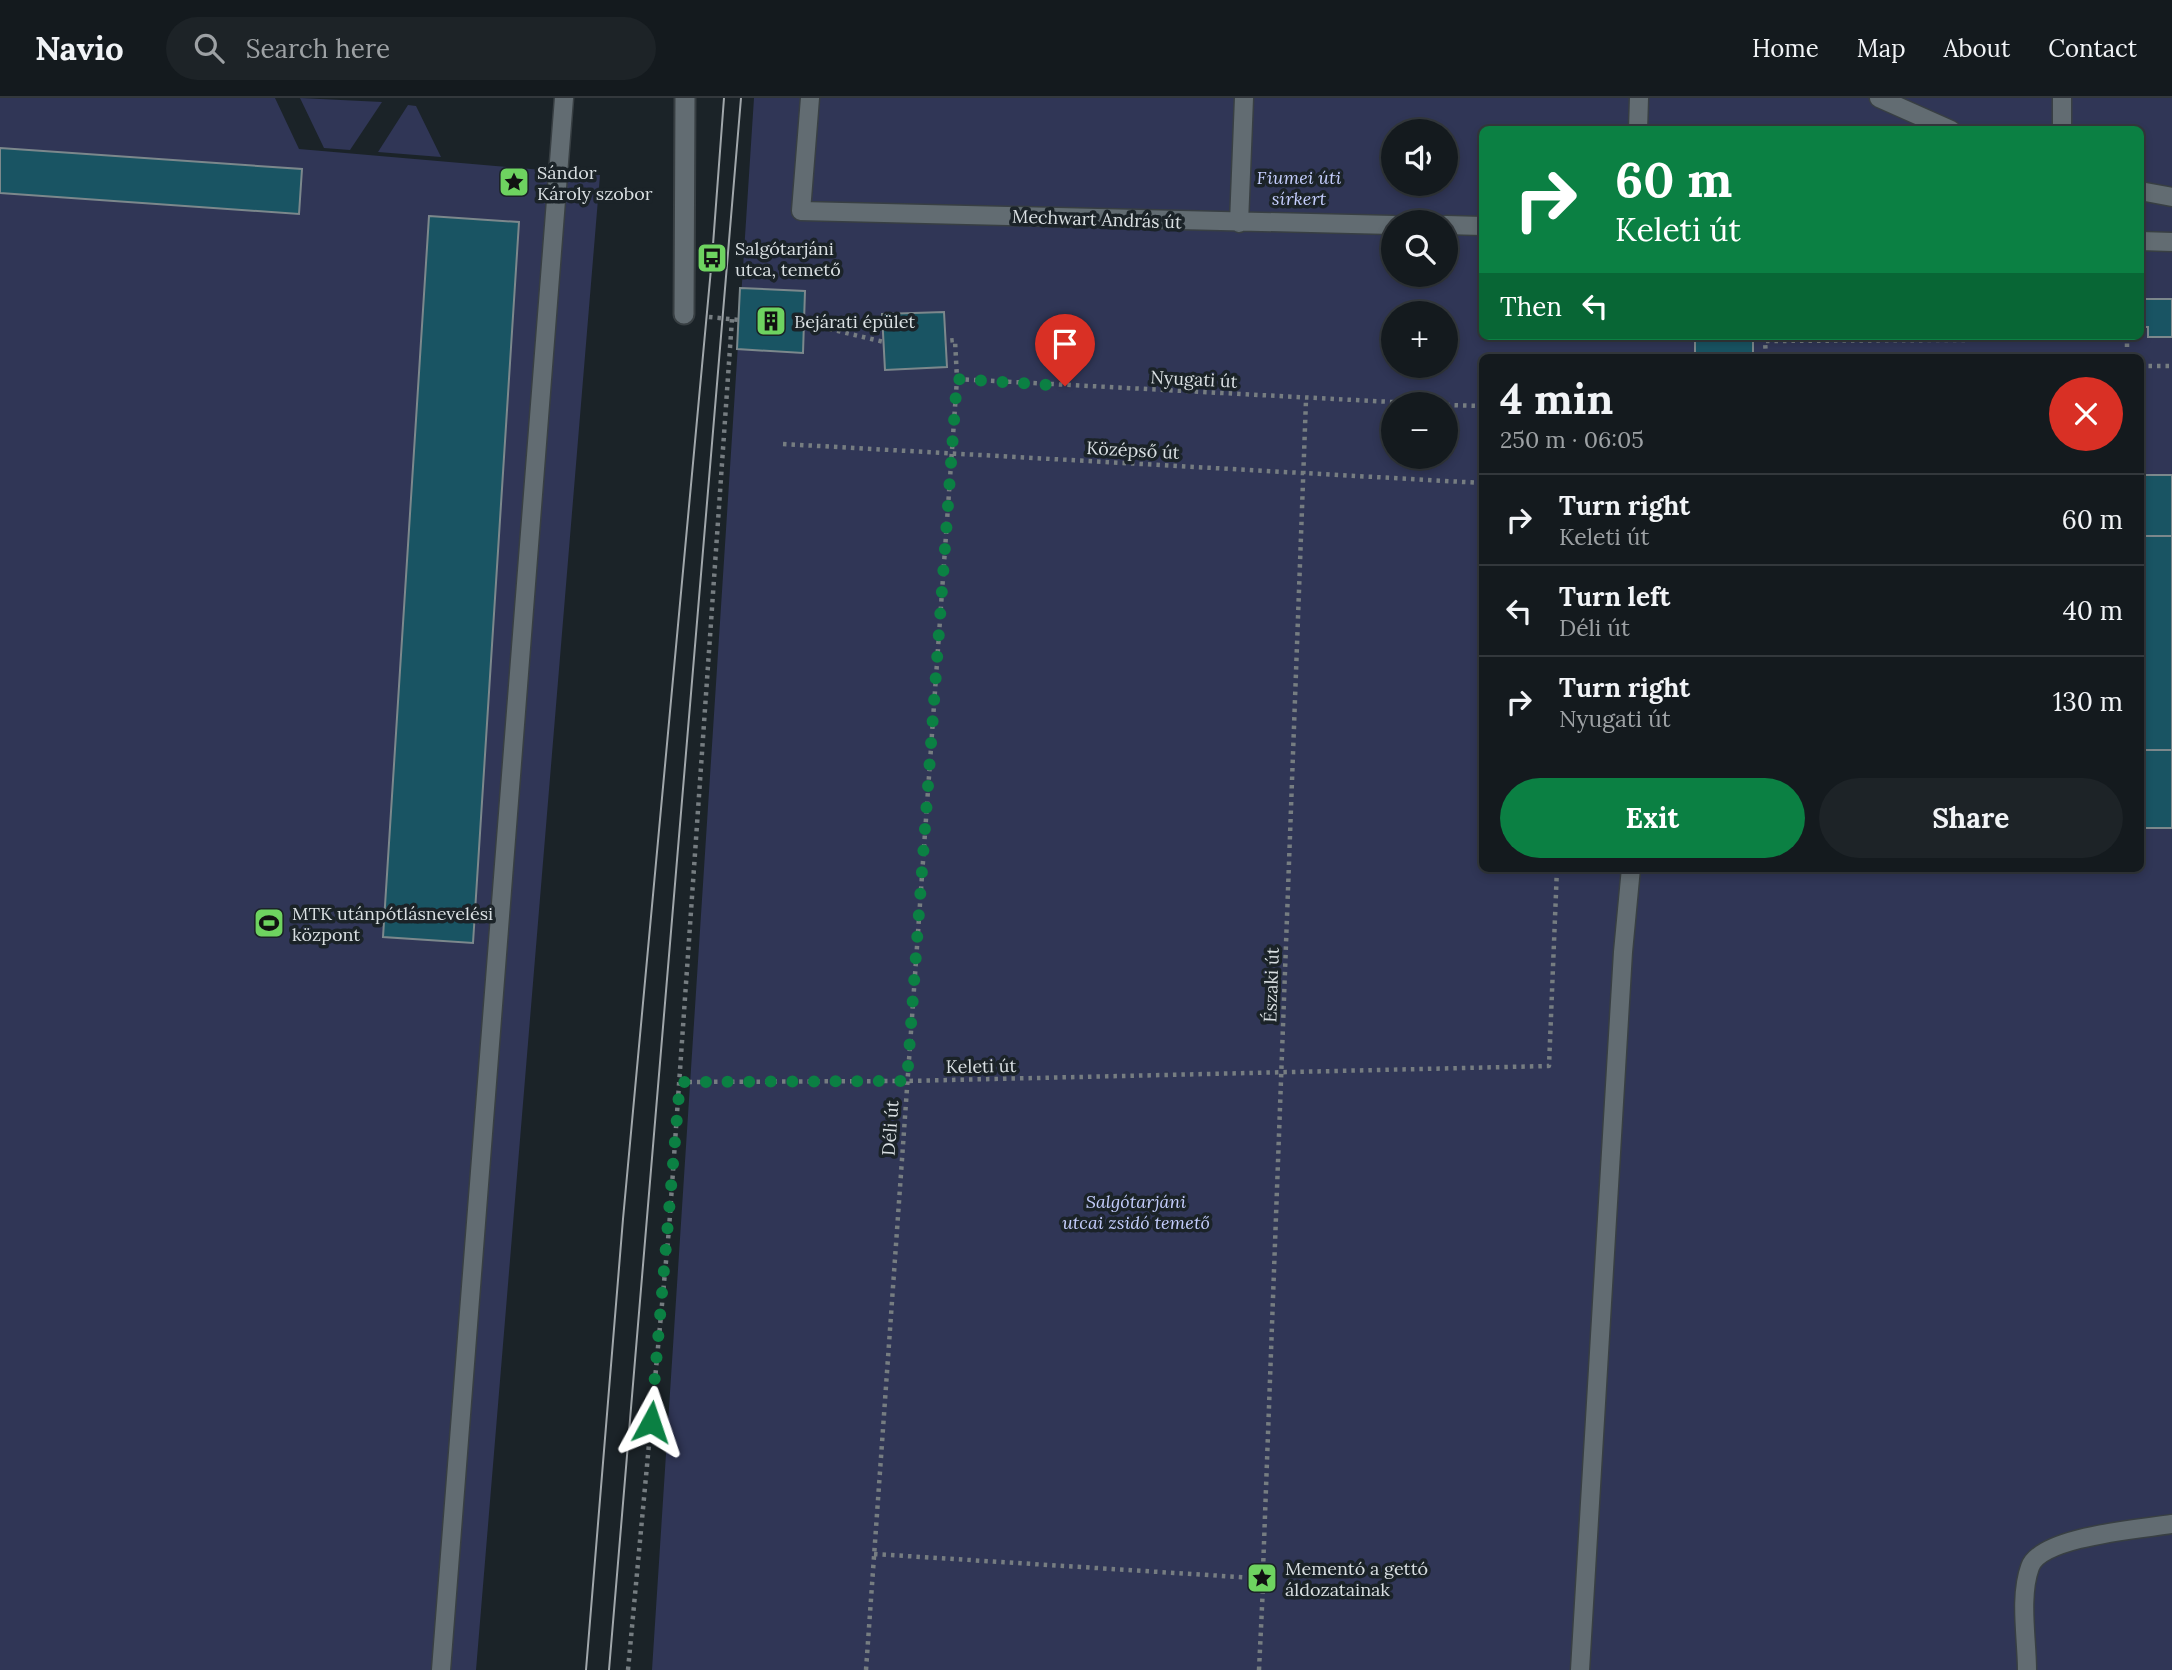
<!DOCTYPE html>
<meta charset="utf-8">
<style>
body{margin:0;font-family:Lora,serif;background:#1d2327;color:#f1f3f6;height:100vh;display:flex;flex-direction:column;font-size:26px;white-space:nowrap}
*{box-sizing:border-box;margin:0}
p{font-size:23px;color:#9da1a4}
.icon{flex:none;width:38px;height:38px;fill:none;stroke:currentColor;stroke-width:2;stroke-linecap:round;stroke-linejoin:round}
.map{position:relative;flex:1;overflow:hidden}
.side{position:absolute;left:1479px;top:256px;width:665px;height:518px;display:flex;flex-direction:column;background:#141a1e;border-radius:10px;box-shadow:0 4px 10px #0003,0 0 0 2px #33383c}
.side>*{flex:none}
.banner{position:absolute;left:1479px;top:28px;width:665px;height:214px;border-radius:10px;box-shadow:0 4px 10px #0003,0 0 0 2px #33383c;background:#0b8043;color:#fff;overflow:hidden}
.tools{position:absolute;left:1381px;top:21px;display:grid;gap:14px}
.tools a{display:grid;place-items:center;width:77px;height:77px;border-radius:50%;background:#141a1e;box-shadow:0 4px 10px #0003,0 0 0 2px #33383c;font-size:35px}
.pin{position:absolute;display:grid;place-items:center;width:60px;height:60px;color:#fff;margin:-72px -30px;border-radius:50% 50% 50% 0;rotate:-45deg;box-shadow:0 0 7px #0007}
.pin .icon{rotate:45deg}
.me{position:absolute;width:77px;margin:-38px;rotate:5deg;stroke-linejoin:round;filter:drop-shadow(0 0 5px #0008)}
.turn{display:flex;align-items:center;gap:24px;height:147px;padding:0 21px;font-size:32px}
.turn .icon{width:91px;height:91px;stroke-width:2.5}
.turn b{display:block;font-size:49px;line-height:60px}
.then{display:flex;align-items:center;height:66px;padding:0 21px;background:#0003;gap:14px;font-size:26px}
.round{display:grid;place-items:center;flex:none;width:74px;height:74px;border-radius:37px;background:#1d2327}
.headline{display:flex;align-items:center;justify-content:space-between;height:119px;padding:0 21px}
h1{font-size:42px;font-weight:800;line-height:52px}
.primary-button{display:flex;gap:14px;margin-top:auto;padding:14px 21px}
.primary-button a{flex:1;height:80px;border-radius:42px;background:#0b8043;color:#fff;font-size:28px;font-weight:800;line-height:80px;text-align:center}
.primary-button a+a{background:#1d2327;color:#f1f3f6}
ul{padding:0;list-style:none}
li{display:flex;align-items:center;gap:21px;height:91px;padding:0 21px;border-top:2px solid #33383c}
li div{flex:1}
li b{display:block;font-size:26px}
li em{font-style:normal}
header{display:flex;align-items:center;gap:42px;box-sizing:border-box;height:98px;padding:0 35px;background:#141a1e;border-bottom:2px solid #33383c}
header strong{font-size:33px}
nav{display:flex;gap:38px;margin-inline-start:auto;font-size:24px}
.search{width:490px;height:63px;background:#1d2327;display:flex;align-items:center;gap:18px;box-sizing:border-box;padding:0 24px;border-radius:38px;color:#9da1a4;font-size:26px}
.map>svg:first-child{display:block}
.green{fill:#303656;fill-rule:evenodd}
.building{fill:#195463;stroke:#7c888c;stroke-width:2}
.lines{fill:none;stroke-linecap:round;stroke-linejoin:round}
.service-casing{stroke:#383f43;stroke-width:21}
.minor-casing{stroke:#383f43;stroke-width:23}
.path{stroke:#767d81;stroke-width:4.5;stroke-dasharray:3.5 5;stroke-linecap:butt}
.service{stroke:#626c72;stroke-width:18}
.minor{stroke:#626c72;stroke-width:19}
.tram{stroke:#a1a7ab;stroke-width:2}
.route{stroke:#0b8043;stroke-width:12;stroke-dasharray:0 21.6}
.labels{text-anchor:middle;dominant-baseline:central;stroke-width:7;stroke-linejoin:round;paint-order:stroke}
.poi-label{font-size:18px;fill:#d9dfe2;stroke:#1b2328;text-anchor:start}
.park-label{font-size:18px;font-style:italic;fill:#c4cdfc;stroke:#1b2328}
.street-label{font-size:18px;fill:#d9dfe2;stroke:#1b2328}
</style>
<header>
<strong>Navio</strong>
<div class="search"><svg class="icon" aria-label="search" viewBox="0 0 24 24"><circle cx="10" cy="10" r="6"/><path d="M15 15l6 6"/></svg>Search here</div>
<nav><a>Home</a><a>Map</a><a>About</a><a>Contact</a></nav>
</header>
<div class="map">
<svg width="2172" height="1572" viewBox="0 0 2172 1572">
<rect width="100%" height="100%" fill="#1b2328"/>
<!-- green -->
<path class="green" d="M0,0H275L299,51L600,77L476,1572H0Z
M300,0L382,4L350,52L324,50Z
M754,0H2172V1572H652ZM1482,32H2140V238H1482ZM1393,33H1446V86H1393ZM1393,124H1446V177H1393ZM1393,215H1446V268H1393ZM1482,259H2140V770H1482ZM1393,306H1446V359H1393Z
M408,7L416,8L441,59L378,54Z"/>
<!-- building -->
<path class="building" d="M0,50L302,71L299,116L0,95Z
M429,118L519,124L473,845L383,839Z
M740,190L805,193L803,255L737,251Z
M2140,201H2172V239H2148V229H2140Z
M944,214L947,269L885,272L882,216Z
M1695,238H1753V259H1695Z
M2140,377H2172V438H2140Z
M2140,438H2172V652H2140Z
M2140,652H2172V730H2140Z"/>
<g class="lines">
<!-- service casing -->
<g class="service-casing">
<path id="service" d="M810,0L801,113L1393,127
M1879,0L1951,32
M1638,32L1639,0
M2062,32V0
M2140,93L2172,99
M1239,125L1244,0
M1446,127L1482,128
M2140,143L2172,144
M441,1572L564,0
M1580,1572L1623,854L1631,770
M2027,1572C2027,1541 2019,1499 2030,1469C2041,1438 2142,1431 2172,1426"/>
</g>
<!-- minor casing -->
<g class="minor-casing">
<path id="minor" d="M684,216L685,0"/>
</g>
<!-- path -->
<path class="path" d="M709,219L739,222
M804,225L884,244
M1766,259L1765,243L2127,241V259
M2140,268H2172
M957,281L1430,306
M1446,307L1482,308
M783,346L1482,385
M680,984L907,983L1549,968L1557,770
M874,1456L1255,1480
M1263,1472L1306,302
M628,1572L669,1131L732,221
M866,1572L957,281L955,242L945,243
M1259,1572L1263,1488L1270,1481L1263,1472L1257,1474L1255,1480L1263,1488"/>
<!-- service -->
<use href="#service" class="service"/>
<!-- minor -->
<use href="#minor" class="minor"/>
<!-- tram -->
<path class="tram" d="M586,1572L623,1121L712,160L724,0
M609,1572L741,0"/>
</g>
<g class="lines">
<!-- route -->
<path class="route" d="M651,1324L680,984L907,983L957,281L1065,288"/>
</g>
<!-- icons -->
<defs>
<g id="sight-square" transform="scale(1.575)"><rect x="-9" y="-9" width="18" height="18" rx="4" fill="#6ed360" stroke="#1b2328"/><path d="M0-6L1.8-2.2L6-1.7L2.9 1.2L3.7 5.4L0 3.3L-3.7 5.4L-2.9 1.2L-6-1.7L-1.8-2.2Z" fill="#111"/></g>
<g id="bus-square" transform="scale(1.575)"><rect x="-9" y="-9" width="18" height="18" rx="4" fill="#6ed360" stroke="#1b2328"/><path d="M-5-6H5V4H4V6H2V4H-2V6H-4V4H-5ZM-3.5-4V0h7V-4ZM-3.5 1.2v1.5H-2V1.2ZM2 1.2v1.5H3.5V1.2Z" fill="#111"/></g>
<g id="building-square" transform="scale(1.575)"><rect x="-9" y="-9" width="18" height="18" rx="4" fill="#6ed360" stroke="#1b2328"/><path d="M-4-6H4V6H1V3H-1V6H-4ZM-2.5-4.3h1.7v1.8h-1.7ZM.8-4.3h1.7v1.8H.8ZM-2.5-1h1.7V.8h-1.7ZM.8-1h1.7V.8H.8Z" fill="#111"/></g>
<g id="stadium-square" transform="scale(1.575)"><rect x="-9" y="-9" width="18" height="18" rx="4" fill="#6ed360" stroke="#1b2328"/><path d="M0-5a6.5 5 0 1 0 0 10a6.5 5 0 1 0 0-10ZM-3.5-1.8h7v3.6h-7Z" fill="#111"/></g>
</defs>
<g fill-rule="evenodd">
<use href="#sight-square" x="514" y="84"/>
<use href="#bus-square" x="712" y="160"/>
<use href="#building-square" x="771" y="223"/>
<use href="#stadium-square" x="269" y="825"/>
<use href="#sight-square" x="1262" y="1480"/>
</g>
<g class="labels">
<!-- poi labels -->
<g class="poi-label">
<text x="537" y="74">Sándor<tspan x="537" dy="21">Károly szobor</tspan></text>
<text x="735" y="150">Salgótarjáni<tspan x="735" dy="21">utca, temető</tspan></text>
<text x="794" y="223">Bejárati épület</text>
<text x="292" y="815">MTK utánpótlásnevelési<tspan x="292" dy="21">központ</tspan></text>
<text x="1285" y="1470">Mementó a gettó<tspan x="1285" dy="21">áldozatainak</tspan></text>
</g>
<!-- park labels -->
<g class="park-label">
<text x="1299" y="79">Fiumei úti<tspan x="1299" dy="21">sírkert</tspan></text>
<text x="1136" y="1103">Salgótarjáni<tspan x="1136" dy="21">utcai zsidó temető</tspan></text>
</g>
<!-- street labels -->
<g class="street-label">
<text transform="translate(1097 121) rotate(2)">Mechwart András út</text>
<text transform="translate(1194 281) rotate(3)">Nyugati út</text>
<text transform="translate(1133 352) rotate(3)">Középső út</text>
<text transform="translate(1271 887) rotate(-88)">Északi út</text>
<text transform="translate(981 968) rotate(-1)">Keleti út</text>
<text transform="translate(890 1030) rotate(-86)">Déli út</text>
</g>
</g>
</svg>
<div class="tools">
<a><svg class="icon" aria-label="sound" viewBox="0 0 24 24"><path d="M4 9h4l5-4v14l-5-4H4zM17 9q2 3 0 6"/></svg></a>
<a><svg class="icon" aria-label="search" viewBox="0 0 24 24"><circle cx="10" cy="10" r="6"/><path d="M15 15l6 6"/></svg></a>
<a>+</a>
<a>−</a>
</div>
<div class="pin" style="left:1065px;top:288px;background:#d93025"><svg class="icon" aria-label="arrive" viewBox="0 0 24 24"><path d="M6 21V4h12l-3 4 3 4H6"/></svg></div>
<svg class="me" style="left:651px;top:1324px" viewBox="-20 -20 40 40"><path d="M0-17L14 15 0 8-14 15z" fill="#0b8043" stroke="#fff" stroke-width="4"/></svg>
<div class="banner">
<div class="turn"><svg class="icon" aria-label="right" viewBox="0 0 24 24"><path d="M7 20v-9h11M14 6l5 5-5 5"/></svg><div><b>60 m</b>Keleti út</div></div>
<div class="then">Then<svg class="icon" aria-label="left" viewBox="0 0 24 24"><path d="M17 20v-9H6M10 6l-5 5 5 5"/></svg></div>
</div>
<section class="side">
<div class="headline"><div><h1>4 min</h1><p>250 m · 06:05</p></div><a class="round" style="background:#d93025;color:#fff"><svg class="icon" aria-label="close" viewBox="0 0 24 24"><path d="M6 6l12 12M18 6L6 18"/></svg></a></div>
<ul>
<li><svg class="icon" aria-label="right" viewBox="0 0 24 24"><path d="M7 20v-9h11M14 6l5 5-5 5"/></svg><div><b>Turn right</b><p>Keleti út</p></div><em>60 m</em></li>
<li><svg class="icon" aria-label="left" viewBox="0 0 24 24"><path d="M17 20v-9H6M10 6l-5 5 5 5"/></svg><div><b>Turn left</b><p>Déli út</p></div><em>40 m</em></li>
<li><svg class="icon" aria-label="right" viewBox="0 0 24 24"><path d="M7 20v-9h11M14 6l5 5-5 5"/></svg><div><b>Turn right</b><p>Nyugati út</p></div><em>130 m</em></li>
</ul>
<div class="primary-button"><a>Exit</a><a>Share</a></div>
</section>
</div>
